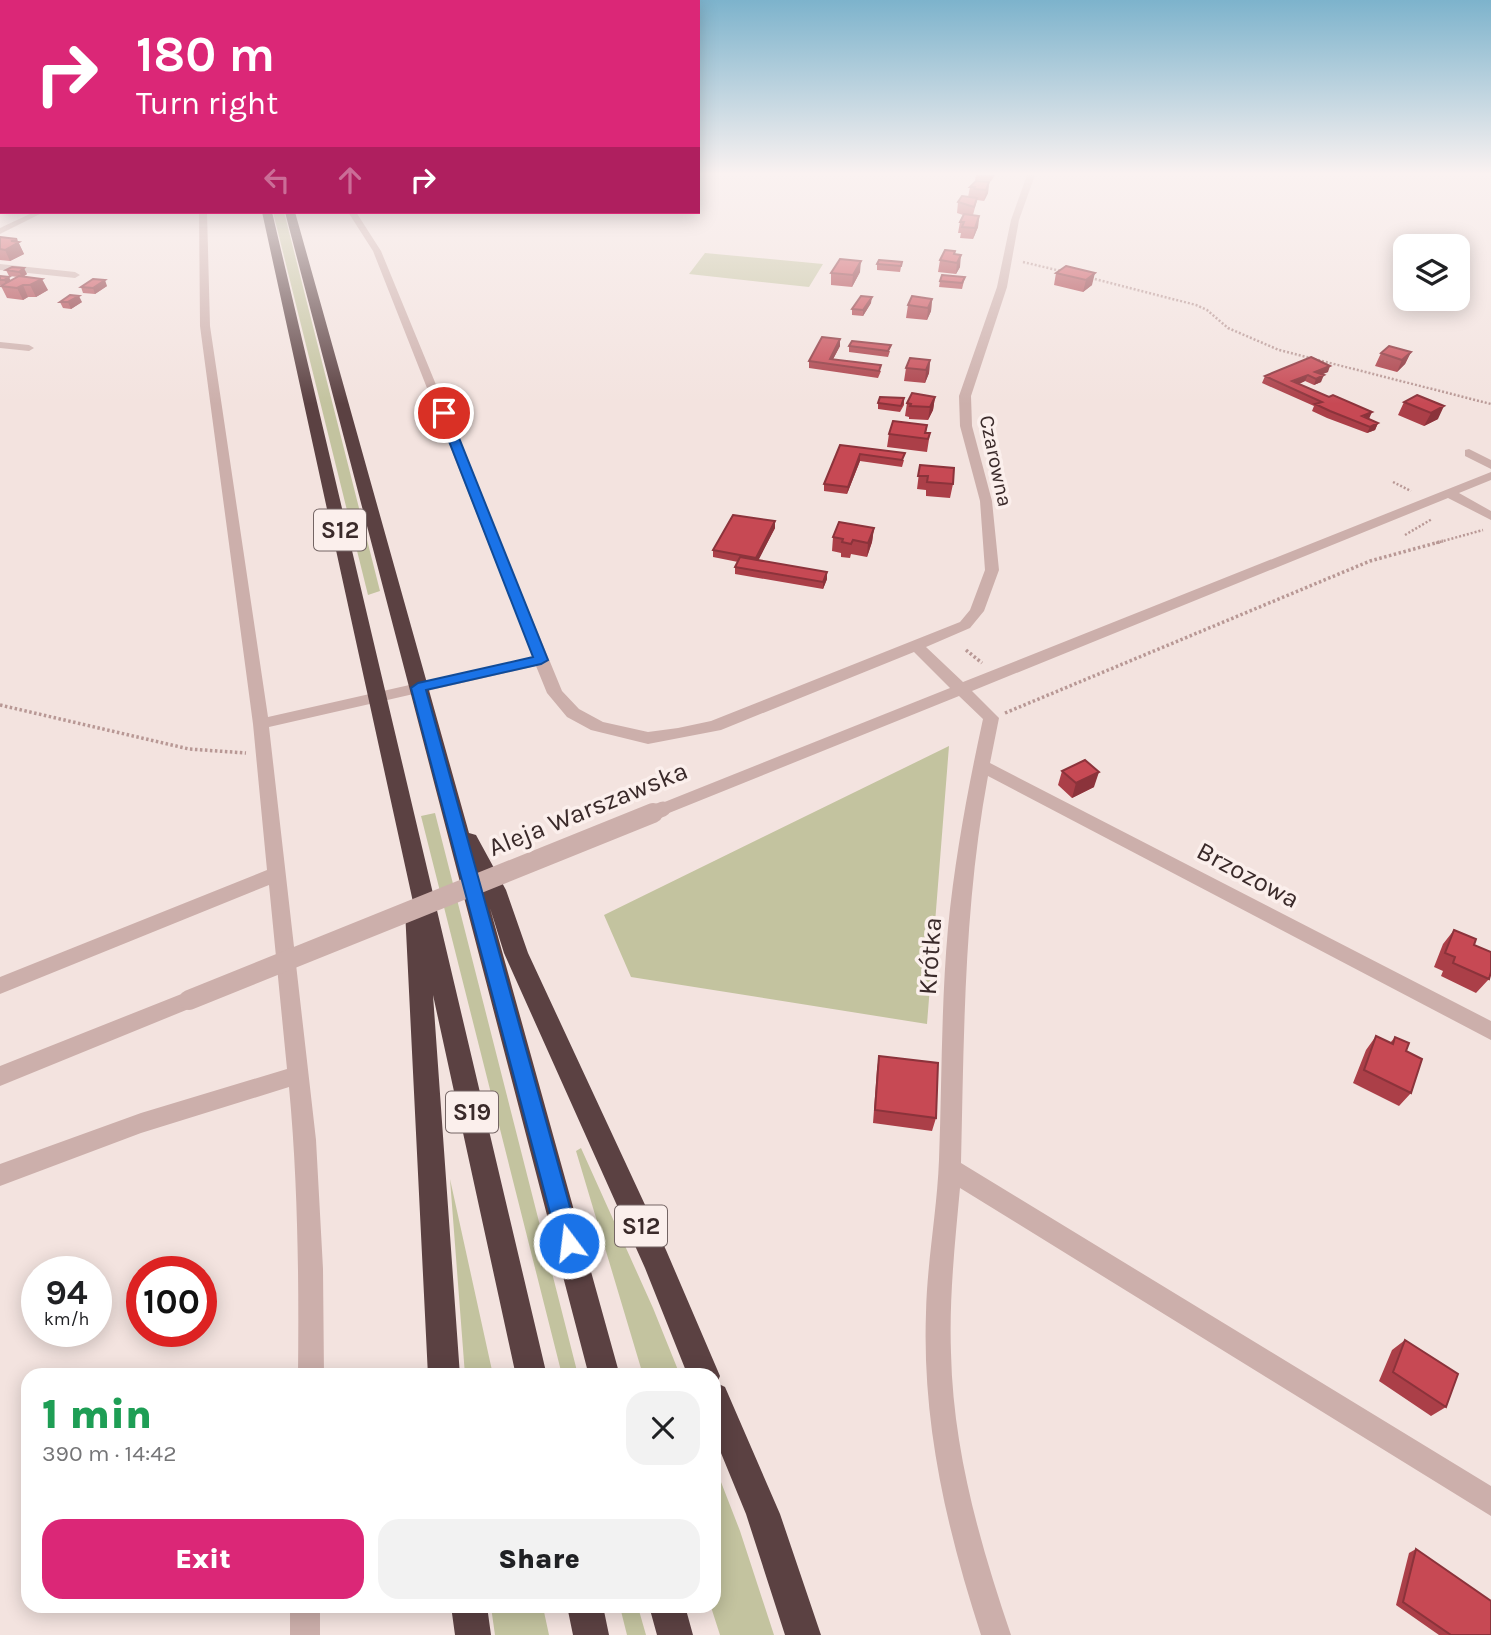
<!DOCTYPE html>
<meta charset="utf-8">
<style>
body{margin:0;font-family:Karla,sans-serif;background:#f2f2f2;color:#202124;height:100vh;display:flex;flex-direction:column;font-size:26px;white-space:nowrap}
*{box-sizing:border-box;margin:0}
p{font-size:23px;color:#757577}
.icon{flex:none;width:38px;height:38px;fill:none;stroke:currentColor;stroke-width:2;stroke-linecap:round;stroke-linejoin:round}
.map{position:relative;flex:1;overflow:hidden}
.sheet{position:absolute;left:21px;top:1368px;width:700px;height:245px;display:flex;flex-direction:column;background:#fff;border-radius:21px;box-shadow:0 4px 18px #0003}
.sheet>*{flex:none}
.banner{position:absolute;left:0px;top:0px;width:700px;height:214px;box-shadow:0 4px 18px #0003;background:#db2777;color:#fff;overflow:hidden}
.fabs{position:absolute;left:1393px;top:234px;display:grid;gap:14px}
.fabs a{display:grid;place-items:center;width:77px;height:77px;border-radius:14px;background:#fff;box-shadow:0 4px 18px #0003;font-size:35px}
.speed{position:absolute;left:21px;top:1256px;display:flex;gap:14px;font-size:35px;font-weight:700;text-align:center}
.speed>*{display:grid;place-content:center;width:91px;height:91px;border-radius:50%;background:#fff;box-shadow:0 4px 18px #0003;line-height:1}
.speed small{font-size:18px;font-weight:400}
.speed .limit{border:10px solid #d22;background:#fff;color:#111}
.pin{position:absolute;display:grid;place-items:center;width:60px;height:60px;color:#fff;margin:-30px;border:4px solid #fff;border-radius:50%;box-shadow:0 2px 7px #0007}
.me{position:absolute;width:77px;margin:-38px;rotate:345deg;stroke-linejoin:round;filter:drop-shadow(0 0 5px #0008)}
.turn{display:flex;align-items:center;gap:24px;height:147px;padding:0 21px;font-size:32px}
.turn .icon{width:91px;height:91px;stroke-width:2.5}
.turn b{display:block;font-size:49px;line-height:60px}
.lanes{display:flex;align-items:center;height:66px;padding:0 21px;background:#0003;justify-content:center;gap:35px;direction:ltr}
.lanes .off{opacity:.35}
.round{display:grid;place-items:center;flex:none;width:74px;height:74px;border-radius:21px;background:#f2f2f2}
.overview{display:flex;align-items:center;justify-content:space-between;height:119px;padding:0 21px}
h1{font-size:42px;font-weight:800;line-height:52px;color:#1e9e55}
.primary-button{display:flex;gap:14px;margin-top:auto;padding:14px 21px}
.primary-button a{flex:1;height:80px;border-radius:21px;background:#db2777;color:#fff;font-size:28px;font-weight:800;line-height:80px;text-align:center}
.primary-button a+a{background:#f2f2f2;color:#202124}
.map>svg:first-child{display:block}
.green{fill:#c3c39f}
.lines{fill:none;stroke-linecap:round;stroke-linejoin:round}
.path-far1{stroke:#b89895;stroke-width:2.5;stroke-dasharray:2 2;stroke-linecap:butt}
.path{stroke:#b89895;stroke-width:3.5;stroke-dasharray:2.5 2.5;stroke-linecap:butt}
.minor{fill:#ccafab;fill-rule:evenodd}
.highway{fill:#5b4142;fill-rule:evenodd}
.minor-bridge-far1{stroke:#ccafab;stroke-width:15}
.minor-bridge{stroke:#ccafab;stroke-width:20}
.wall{fill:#ab3f48}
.shaded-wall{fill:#8b333b}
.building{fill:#c74954;stroke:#8b333b;stroke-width:2}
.route{fill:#1a73e8;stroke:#114b97;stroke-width:2}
.labels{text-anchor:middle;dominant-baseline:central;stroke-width:7;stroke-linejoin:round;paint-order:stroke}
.far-street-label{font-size:21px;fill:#3a2a2a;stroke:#fbefec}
.shield{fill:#fbefec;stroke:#746564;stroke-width:2}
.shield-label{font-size:24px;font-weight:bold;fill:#3a2a2a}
.street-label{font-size:26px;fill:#3a2a2a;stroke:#fbefec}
</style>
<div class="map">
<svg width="1491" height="1635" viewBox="0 0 1491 1635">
<rect width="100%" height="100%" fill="#f3e3df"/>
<!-- green -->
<path class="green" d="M273,212H284L380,591L368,595Z
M705,253L823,264L809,287L689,274Z
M949,746L927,1024L631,977L604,915Z
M435,813L578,1375H562L421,816Z
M581,1148L653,1308L680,1375H643L576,1151Z
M450,1179L493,1375H465Z
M714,1464L740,1531L774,1635H720L711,1607L714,1606Z
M491,1607H543L549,1635H495Z
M620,1607H638L646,1635H627Z"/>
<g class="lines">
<!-- path-far1 -->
<path class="path-far1" d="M1023,262L1065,272
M1091,278L1196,305L1207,310L1228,328L1279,350L1491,404
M1393,482L1411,491
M1405,535L1432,519
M1436,543L1483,530"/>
<!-- path -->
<path class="path" d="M966,650L982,663
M0,705L189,749L246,753
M1005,713L1370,561L1443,541"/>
<!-- minor -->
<path class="minor" d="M1027,175H1035L1019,220L1007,287L971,396L972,426L992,501L999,570L984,611L970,628L926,647L963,682L1491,472V480L1459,493L1491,511V520L1448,498L972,691L999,718L990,763L1491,1021V1040L988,776C964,905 964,1033 961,1163L1491,1486V1516L960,1188C955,1243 949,1298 951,1353C953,1450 980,1544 1011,1635H981C947,1530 922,1424 926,1313C927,1262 937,1212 939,1160C942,1083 941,1005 948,928C955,857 968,788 983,719L959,696L669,813H657L654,809L657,805L950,688L914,652L721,730L648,744L591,730L567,717L547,693L536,666L269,727L316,1140L323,1269L324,1376H298C299,1279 298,1183 289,1087L141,1133L0,1186V1164L141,1113L287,1069L269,885L0,994V977L267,870L253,724L200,326L199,212H207L210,326L268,717L533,657L373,251L348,212H356L381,251L562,691L579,709L603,722L648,732L678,728L711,721L960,622L970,610L985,570L980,501L960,426L959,396L997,287L1011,220Z
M34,212H44L0,234V228Z
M0,264L75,272L80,275L75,278L0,270Z
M0,342L29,345L34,348L29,351L0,348Z
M1469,449L1491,460V469L1465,456V450Z
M189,991L196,994L199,1000L196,1006L0,1086V1066Z
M290,1606H320V1635H290Z"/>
<!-- highway -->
<path class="highway" d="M262,212H272L547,1376H516L433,995L460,1376H428L405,910L408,904L413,902Z
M285,212H295L469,833L476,835L506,890L528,953L666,1250L720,1376L717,1383L725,1387L780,1514L821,1635H785L746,1514L714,1436V1376H688L645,1268L504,953L490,908L620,1376H589Z
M451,1606H487L491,1635H455Z
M567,1606H603L609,1635H573Z
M649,1606H685L693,1635H657Z"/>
<!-- minor-bridge-far1 -->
<path class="minor-bridge-far1" d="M648,815L663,809"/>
<!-- minor-bridge -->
<path class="minor-bridge" d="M189,1000L653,813"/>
</g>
<!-- wall -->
<path class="wall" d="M976,175H995L991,181L975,180Z
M989,182L988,193L984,201L977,200L973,215L979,216L978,227L973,239L960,238L961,233H958L960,222L963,215L957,213L958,202L968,197L970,187Z
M0,237L18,242L24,254L10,261L0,260Z
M955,254L960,267L956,274L938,272L940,260Z
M902,262L900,272L877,270V264Z
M1066,266L1092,285L1083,292L1054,285L1056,273Z
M12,267L27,274L23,277L48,290L36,297H28L23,300L7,298L1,286H3L0,285V276L11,281L18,277L9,276L6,270Z
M860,272L852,287L831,285V273Z
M965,277L962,289L939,287L940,281Z
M107,286L95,294L83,293L81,287Z
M932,299L931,311L927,320L906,318L908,305Z
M60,302H82L71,309L63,308Z
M871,303L863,316L852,315V309Z
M840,339V346L833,359L881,371L878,378L809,368V361Z
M849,346L890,351L888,357L849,352Z
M1411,352L1405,364L1397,372L1375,366L1381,353Z
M930,360L929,373L925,383L904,381L906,368Z
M1328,372L1322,374L1321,382L1314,385L1305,381L1299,384L1378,423L1375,430L1367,433L1327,418L1312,411L1314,406L1262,383L1265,376Z
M1417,395L1438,419L1424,426L1398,415L1404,402Z
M935,397L933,410L928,420L909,419V417L905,416L907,403Z
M904,398V405L900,412L878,409V403Z
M927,425L926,433H930L927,452L887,447L889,434Z
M840,445L904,460L902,467L860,461L847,494L824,491V484Z
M920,465L953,484L950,498L926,496V490L917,489Z
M775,521V528L758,560L827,579L823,589L735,574V567L738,562L713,557V550Z
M874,528L872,542L867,557L851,554L850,558L841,557V553L832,551L833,537Z
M1062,771L1094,787L1072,798L1058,785Z
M1454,930L1474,945L1489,979L1476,993L1441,976L1443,971L1434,967L1443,944Z
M1376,1036L1390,1043L1395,1037L1406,1051L1411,1093L1399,1106L1353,1083L1366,1050Z
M879,1056L936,1118L932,1131L873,1123L877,1069Z
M1405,1340L1446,1407L1431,1416L1379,1381L1392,1350Z
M1416,1549L1491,1635H1439L1396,1605L1409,1553Z"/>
<!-- shaded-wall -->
<path class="shaded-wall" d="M989,182L988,193L984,201L986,190Z
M979,216L978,227L973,239L975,228Z
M17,239L24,254L10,261L5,250L11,241Z
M961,255L960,267L956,274L957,263Z
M861,261L860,272L852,287L853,275Z
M24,268L27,274L22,277L19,272Z
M1095,273L1092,285L1083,292L1086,280Z
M9,277L12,283L7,286L4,280Z
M42,279L48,290L36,297L30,285Z
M105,280L107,286L95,294L93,288Z
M23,285L28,297L23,300L17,288Z
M79,296L82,302L71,309L68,302Z
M872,297L871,303L863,316V310Z
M932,299L931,311L927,320L928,308Z
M840,339V346L830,365V359Z
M1411,352L1405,364L1397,372L1402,360Z
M930,360L929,373L925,383L926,370Z
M1330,366L1328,372L1313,378L1315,372Z
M1308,375L1305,381L1290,388L1292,381Z
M1324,375L1321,382L1314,385L1316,379Z
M935,397L933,410L928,420L930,407Z
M1444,406L1438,419L1424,426L1431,413Z
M1372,412L1369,419L1362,416Z
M1378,423L1375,430L1367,433L1370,427Z
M860,454V461L847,494L848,487Z
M775,521V528L756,565V558Z
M874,528L872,542L867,557L868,543Z
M827,572V579L823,589V582Z
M1099,772L1094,787L1072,798L1076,783Z"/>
<!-- building -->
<path class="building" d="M976,181L989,182L986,190L974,189L975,187H970Z
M962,196L977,198L974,207L958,202Z
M964,214L979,216L975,228L962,227L964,222H960Z
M0,237L17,239L11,241L19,242L5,250L0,249Z
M945,250L955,251L954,254L961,255L957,263L940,260Z
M840,259L861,261L853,275L831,273Z
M879,260L902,262L901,266L877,264Z
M1066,266L1095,273L1086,280L1056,273Z
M12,267L24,268L19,272L6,270Z
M942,275L965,277L962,283L940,281Z
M0,276L9,277L4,280H0Z
M19,276L42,279L30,285H23L17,288L1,286Z
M93,279L105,280L93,288L81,287Z
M70,295L79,296L68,302H60Z
M861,296L872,297L863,310L852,309Z
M912,296L932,299L928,308L908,305Z
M822,337L840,339L830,359L881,365L879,371L809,361Z
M852,341L891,345L888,351L849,346Z
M1389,346L1411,352L1402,360L1381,353Z
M1311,357L1330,366L1315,372L1324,375L1316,379L1308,375L1292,381L1329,397L1333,395L1372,412L1362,416L1378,423L1370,427L1330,411L1315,404L1322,402L1265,376Z
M910,358L930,360L926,370L906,368Z
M912,393L935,397L930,407L910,406L911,404L907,403Z
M1417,395L1444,406L1431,413L1404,402Z
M880,397L904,398L901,406L878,403Z
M893,421L927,425L925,433H930L928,439L889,434Z
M840,445L905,453L902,460L860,454L848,487L824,484Z
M920,465L954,468L953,484L927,482L928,476H918Z
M733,515L775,521L756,558L713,550Z
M839,522L874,528L868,543L853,540L851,544L842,542L843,539L833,537Z
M740,557L827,572L823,582L735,567Z
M1085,760L1099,772L1076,783L1062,771Z
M1454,930L1476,939L1474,945L1491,952V972L1489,979L1453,963L1455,957L1445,953Z
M1376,1036L1393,1044L1395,1037L1409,1043L1406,1051L1422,1059L1411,1093L1364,1070Z
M879,1056L938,1063L936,1118L875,1110Z
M1405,1340L1458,1374L1446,1407L1393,1372Z
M1416,1549L1491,1601V1635H1451L1403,1602Z"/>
<!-- sky -->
<linearGradient id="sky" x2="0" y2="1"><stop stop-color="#7db3cc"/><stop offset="0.43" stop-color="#faf2f1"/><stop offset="1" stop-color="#faf2f1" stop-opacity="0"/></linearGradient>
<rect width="1491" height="404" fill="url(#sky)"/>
<!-- route -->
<path class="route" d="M444,410L449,413L548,660L541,664L426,690L580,1243L576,1251L569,1254L561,1251L558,1243L411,688L418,683L533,657L438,413Z"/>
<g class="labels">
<!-- far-street labels -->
<g class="far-street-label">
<text transform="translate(996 461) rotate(78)">Czarowna</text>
</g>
<!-- shield labels -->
<g class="shield">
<rect x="314" y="509.5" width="52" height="41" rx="5"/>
<rect x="446" y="1091.5" width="52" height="41" rx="5"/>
<rect x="615" y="1205.5" width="52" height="41" rx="5"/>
</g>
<g class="shield-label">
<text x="340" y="530">S12</text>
<text x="472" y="1112">S19</text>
<text x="641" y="1226">S12</text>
</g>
<!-- street labels -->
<g class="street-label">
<text transform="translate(588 809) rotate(-22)">Aleja Warszawska</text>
<text transform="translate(1248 875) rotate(28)">Brzozowa</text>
<text transform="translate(930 956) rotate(-86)">Krótka</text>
</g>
</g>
</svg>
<div class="fabs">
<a><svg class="icon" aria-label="layers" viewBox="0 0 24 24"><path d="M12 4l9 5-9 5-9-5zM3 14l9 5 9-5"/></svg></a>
</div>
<div class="speed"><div>94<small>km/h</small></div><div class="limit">100</div></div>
<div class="pin" style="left:444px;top:413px;background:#d93025"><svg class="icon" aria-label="arrive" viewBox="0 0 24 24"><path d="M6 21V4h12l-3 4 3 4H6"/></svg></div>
<svg class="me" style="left:569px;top:1243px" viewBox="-20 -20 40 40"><circle r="17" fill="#1a73e8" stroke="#fff" stroke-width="3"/><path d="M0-11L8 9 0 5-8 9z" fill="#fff"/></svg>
<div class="banner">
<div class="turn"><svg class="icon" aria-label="right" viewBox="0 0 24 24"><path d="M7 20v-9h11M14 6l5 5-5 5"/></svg><div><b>180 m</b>Turn right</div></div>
<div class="lanes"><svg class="icon off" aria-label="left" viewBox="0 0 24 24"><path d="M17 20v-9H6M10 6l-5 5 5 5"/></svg><svg class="icon off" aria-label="ahead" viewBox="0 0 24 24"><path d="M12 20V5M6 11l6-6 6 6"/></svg><svg class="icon" aria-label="right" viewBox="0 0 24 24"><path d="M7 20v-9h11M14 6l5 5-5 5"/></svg></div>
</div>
<section class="sheet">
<div class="overview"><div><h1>1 min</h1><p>390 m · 14:42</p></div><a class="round"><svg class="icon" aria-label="close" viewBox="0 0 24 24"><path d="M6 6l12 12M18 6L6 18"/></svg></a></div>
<div class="primary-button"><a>Exit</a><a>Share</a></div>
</section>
</div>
